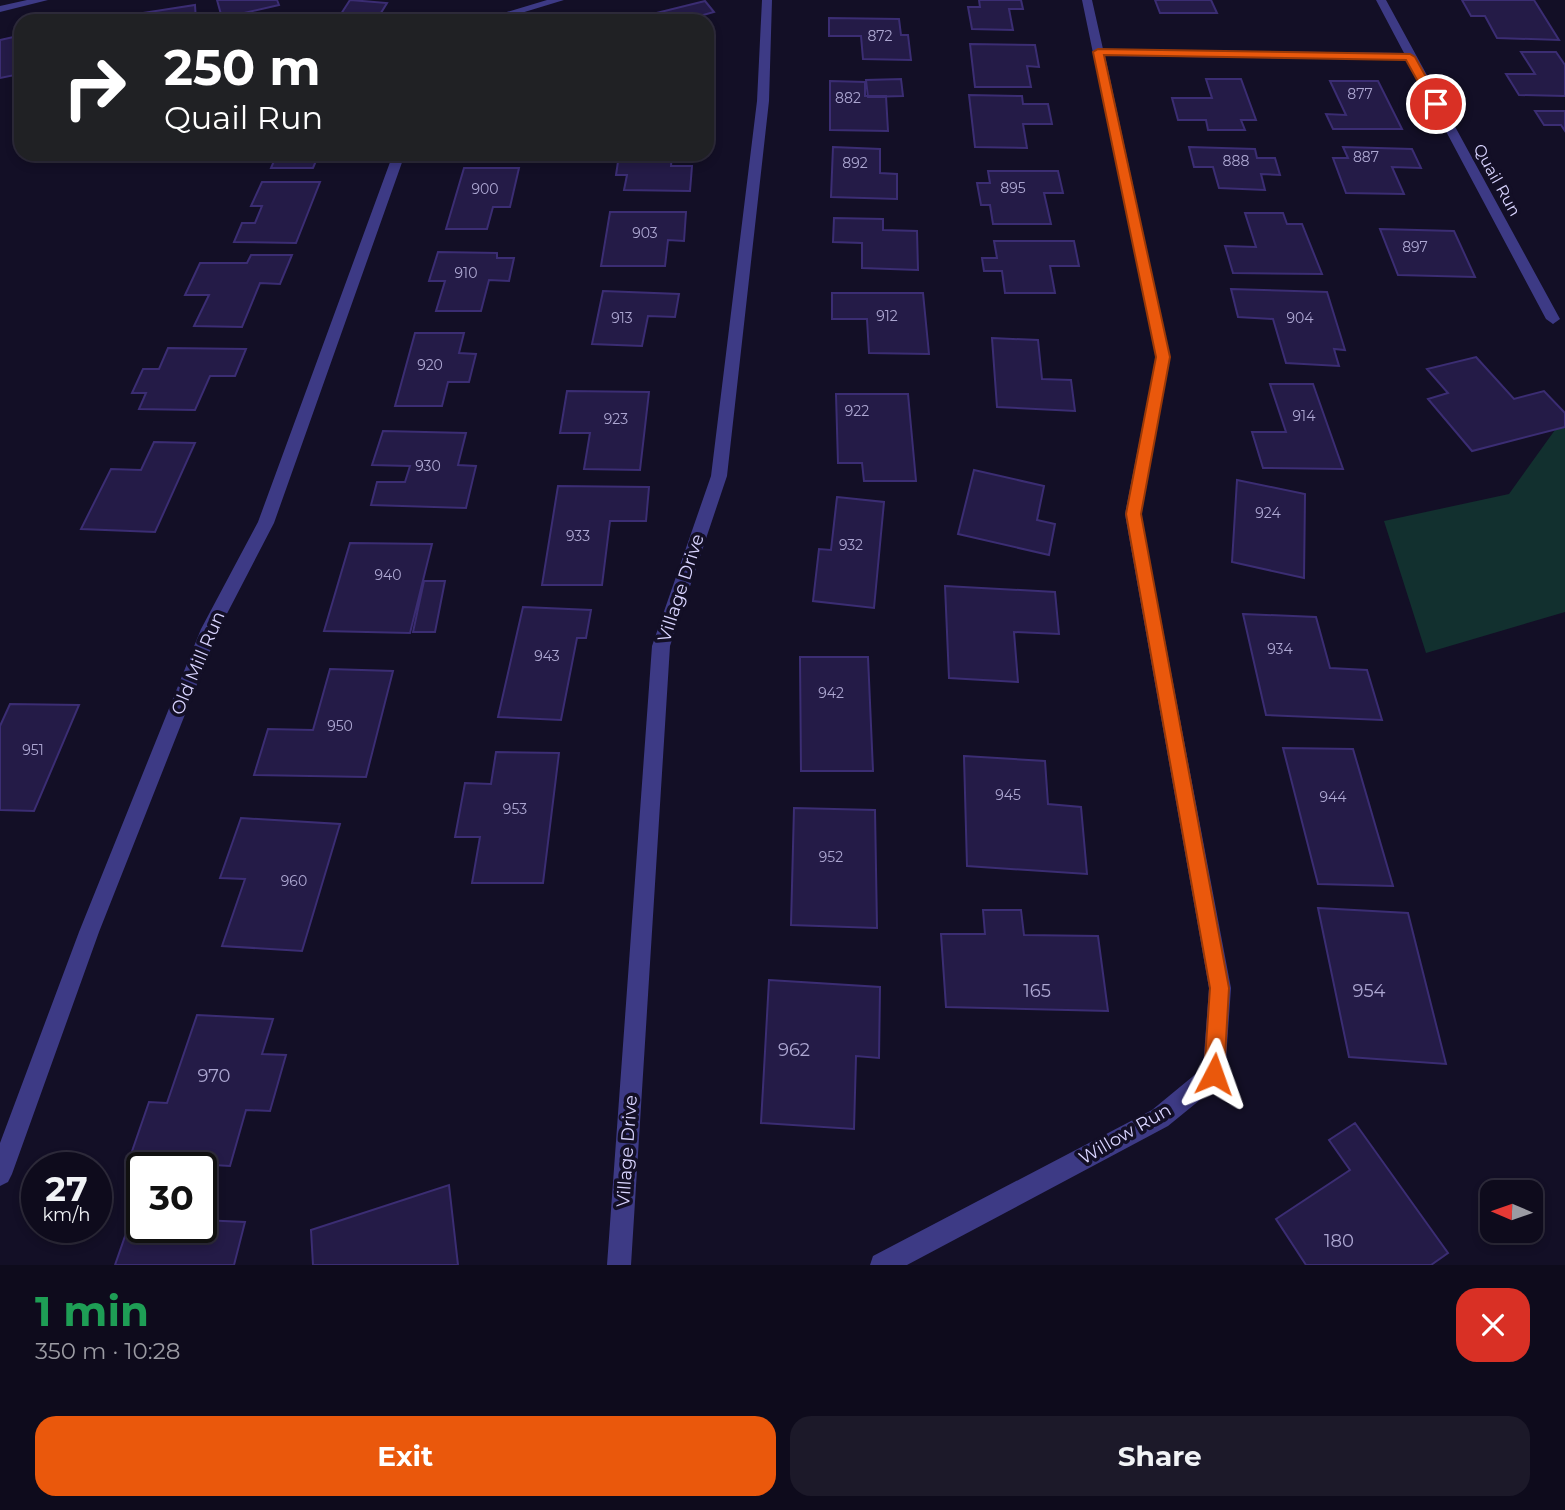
<!DOCTYPE html>
<meta charset="utf-8">
<style>
body{margin:0;font-family:Montserrat,sans-serif;background:#1c1929;color:#f1f3f6;height:100vh;display:flex;flex-direction:column;font-size:26px;white-space:nowrap}
*{box-sizing:border-box;margin:0}
p{font-size:23px;color:#9b9ba3}
.icon{flex:none;width:38px;height:38px;fill:none;stroke:currentColor;stroke-width:2;stroke-linecap:round;stroke-linejoin:round}
.map{position:relative;height:1265px;overflow:hidden}
.sheet{display:flex;flex-direction:column;background:#0e0b1c;flex:1}
.sheet>*{flex:none}
.hud{position:absolute;left:14px;top:14px;width:700px;height:147px;border-radius:21px;box-shadow:0 4px 10px #0003,0 0 0 2px #2e2b3b;background:#202124;color:#fff;overflow:hidden}
.needle{width:46px;rotate:272deg}
.controls{position:absolute;left:1480px;top:1180px;display:grid;gap:14px}
.controls a{display:grid;place-items:center;width:63px;height:63px;border-radius:14px;background:#0e0b1c;box-shadow:0 4px 10px #0003,0 0 0 2px #2e2b3b;font-size:35px}
.speed{position:absolute;left:21px;top:1152px;display:flex;gap:14px;font-size:35px;font-weight:700;text-align:center}
.speed>*{display:grid;place-content:center;width:91px;height:91px;border-radius:50%;background:#0e0b1c;box-shadow:0 4px 10px #0003,0 0 0 2px #2e2b3b;line-height:1}
.speed small{font-size:18px;font-weight:400}
.speed .limit{border:4px solid #111;border-radius:10px;background:#fff;color:#111}
.pin{position:absolute;display:grid;place-items:center;width:60px;height:60px;color:#fff;margin:-30px;border:4px solid #fff;border-radius:50%;box-shadow:0 2px 7px #0007}
.me{position:absolute;width:77px;margin:-38px;rotate:4deg;stroke-linejoin:round;filter:drop-shadow(0 0 5px #0008)}
.turn{display:flex;align-items:center;gap:24px;height:147px;padding:0 35px;font-size:32px}
.turn .icon{width:91px;height:91px;stroke-width:2.5}
.turn b{display:block;font-size:49px;line-height:60px}
.round{display:grid;place-items:center;flex:none;width:74px;height:74px;border-radius:21px;background:#1c1929}
.head{display:flex;align-items:center;justify-content:space-between;height:119px;padding:0 35px}
h1{font-size:42px;font-weight:700;line-height:52px;color:#1e9e55}
.button{display:flex;gap:14px;margin-top:auto;padding:14px 35px}
.button a{flex:1;height:80px;border-radius:21px;background:#ea580c;color:#fff;font-size:28px;font-weight:700;line-height:80px;text-align:center}
.button a+a{background:#1c1929;color:#f1f3f6}
.map>svg:first-child{display:block}
.green{fill:#12302f}
.building{fill:#241b47;stroke:#3b2d73;stroke-width:2}
.lines{fill:none;stroke-linecap:round;stroke-linejoin:round}
.minor{fill:#3d3a85;fill-rule:evenodd}
.route{fill:#ea580c;stroke:#983908;stroke-width:2}
.labels{text-anchor:middle;dominant-baseline:central;stroke-width:7;stroke-linejoin:round;paint-order:stroke}
.number-label{font-size:14px;fill:#aca6d1}
.far-street-label{font-size:16px;fill:#d9d4ff;stroke:#130f26}
.street-label{font-size:18px;fill:#d9d4ff;stroke:#130f26}
.near-number-label{font-size:18px;fill:#aca6d1}
</style>
<div class="map">
<svg width="1565" height="1265" viewBox="0 0 1565 1265">
<rect width="100%" height="100%" fill="#130f26"/>
<!-- green -->
<path class="green" d="M1565,416V612L1426,653L1384,521L1509,494Z"/>
<!-- building -->
<path class="building" d="M217,0H277L279,5L222,18Z
M350,0L387,3L376,21H297L302,15L339,17Z
M979,0H1021L1023,9H1009L1013,30L972,29L968,7H980Z
M1155,0H1211L1217,13H1160Z
M1462,0H1534L1559,40L1497,38L1485,16H1471Z
M705,1L714,12L682,21H639L636,18Z
M195,5L196,21H123V16Z
M829,18L899,19L901,35H908L911,60L863,59L861,36H829Z
M18,36L20,74L0,78V40Z
M970,44L1035,45L1039,67L1027,66L1031,87H975Z
M1521,52H1556L1565,65V96L1519,95L1506,74H1535Z
M901,79L903,96L868,97L866,80Z
M1206,79H1241L1256,120H1241L1245,130H1208L1206,120H1178L1172,98H1212Z
M830,81L865,82V96H886L888,131L830,130Z
M1330,81H1378L1402,129H1333L1326,114L1346,115Z
M969,95L1022,96L1023,104H1048L1052,124H1023L1027,148L975,147Z
M1535,111H1565V131L1561,125H1544Z
M833,147L880,149V173L897,174V199L831,197Z
M1189,147L1255,149L1257,158H1275L1280,175L1261,174L1265,190L1219,188L1213,167H1194Z
M1343,147L1412,149L1421,168L1392,167L1404,194L1346,193L1333,158H1348Z
M277,154H319L313,168H271Z
M630,154H672L671,166H692L690,191L624,190L627,175H616L619,155Z
M464,168H519L510,207H493L487,229H446Z
M988,171H1058L1063,193H1044L1051,224H993L990,205H981L977,183H990Z
M262,182H320L296,243L234,242L242,223H255L262,206H251Z
M610,212H686L684,241L668,240L665,266H601Z
M1245,213H1283L1287,224H1302L1322,274L1233,273L1225,246L1256,247Z
M834,218L883,219V230L917,231L918,270L862,268V243L833,242Z
M1380,229L1454,231L1475,277L1398,275Z
M994,241H1074L1079,266H1050L1055,293H1005L1002,271H984L982,258H997Z
M438,252L497,253V258H514L509,281L489,280L481,311H436L445,281H429Z
M251,255H292L280,284L260,283L242,327L194,326L209,295H185L200,263H247Z
M1231,289L1327,292L1345,350L1334,349L1339,366L1286,363L1273,319L1238,317Z
M603,291L679,294L675,317L648,316L642,346L592,344Z
M832,293H923L929,354L869,353L867,319H832Z
M415,333H464L459,353L476,354L469,382H448L442,406H395Z
M992,338L1038,340L1042,379L1071,380L1075,411L997,407Z
M168,348L246,349L235,376H210L195,410L139,409L146,393H132L143,369H159Z
M1476,357L1514,399L1544,391L1565,413V427L1472,451L1428,399L1448,393L1427,369Z
M1270,384H1313L1343,469L1263,468L1252,432H1286Z
M567,391L649,392L640,470L584,469L590,433H560Z
M836,394H908L916,481H864L862,463H838Z
M383,431L466,433L458,465L476,466L466,508L371,505L377,482H405L410,466L372,465Z
M154,442L195,443L155,532L81,529L111,469L141,470Z
M974,470L1044,486L1037,520L1055,524L1049,555L958,534Z
M1237,480L1305,494L1304,578L1232,562Z
M558,486L649,487L646,521H610L602,585H542Z
M837,497L884,502L874,608L813,601L819,549L831,550Z
M350,543L432,544L410,633L324,631Z
M424,581H445L435,632H413Z
M945,586L1055,592L1059,634L1014,632L1018,682L949,678Z
M523,607L591,610L586,638H577L561,720L498,717Z
M1243,614L1316,617L1330,668L1367,670L1382,720L1266,715Z
M800,657H868L873,771H801Z
M330,669L393,671L366,777L254,775L268,729L313,730Z
M10,704L79,705L34,811L0,810V726Z
M1283,748L1353,749L1393,886L1318,884Z
M496,752L559,753L543,883H472L480,837H455L465,783L491,784Z
M964,756L1045,761L1048,804L1081,807L1087,874L967,866Z
M794,808L875,810L877,928L791,925Z
M241,818L340,824L302,951L222,946L245,879L220,878Z
M1318,908L1408,913L1446,1064L1349,1057Z
M983,910H1021L1024,935L1098,936L1108,1011L946,1007L941,934H985Z
M769,980L880,987L879,1058L856,1056L854,1129L761,1123Z
M197,1015L273,1019L262,1054L286,1055L270,1111L246,1110L230,1166L129,1160L149,1102L167,1103Z
M1355,1123L1448,1253L1431,1265H1306L1276,1219L1350,1170L1329,1140Z
M449,1185L458,1265H313L311,1230Z
M132,1216L142,1217V1227H201V1220L245,1222L234,1265H115Z"/>
<g class="lines">
<!-- minor -->
<path class="minor" d="M27,0H48L0,12V6Z
M547,0H564L495,21H477Z
M762,0H772L769,101L727,476L670,646L631,1265H607L652,646L711,476L757,101Z
M1082,0H1092L1103,49L1404,53L1376,0H1386L1560,319L1553,324L1546,319L1408,60L1105,56L1170,357L1141,514L1231,988L1225,1074L1222,1082L1168,1126L907,1265H870L873,1256L1152,1110L1203,1068L1209,988L1125,514L1156,357Z
M393,154H405L274,523L218,631L99,932L12,1174L8,1182L0,1186V1143L79,932L201,629L258,522Z"/>
</g>
<!-- route -->
<path class="route" d="M1098,49L1410,54L1415,57L1441,104L1432,107L1406,60L1104,55L1170,357L1141,514L1229,988L1224,1074L1221,1081L1214,1084L1207,1081L1204,1074L1210,988L1126,514L1156,357L1093,52Z"/>
<g class="labels">
<!-- number labels -->
<g class="number-label">
<text x="880" y="36">872</text>
<text x="1360" y="94">877</text>
<text x="848" y="98">882</text>
<text x="1366" y="157">887</text>
<text x="1236" y="161">888</text>
<text x="855" y="163">892</text>
<text x="1013" y="188">895</text>
<text x="485" y="189">900</text>
<text x="645" y="233">903</text>
<text x="1415" y="247">897</text>
<text x="466" y="273">910</text>
<text x="887" y="316">912</text>
<text x="622" y="318">913</text>
<text x="1300" y="318">904</text>
<text x="430" y="365">920</text>
<text x="857" y="411">922</text>
<text x="1304" y="416">914</text>
<text x="616" y="419">923</text>
<text x="428" y="466">930</text>
<text x="1268" y="513">924</text>
<text x="578" y="536">933</text>
<text x="851" y="545">932</text>
<text x="388" y="575">940</text>
<text x="1280" y="649">934</text>
<text x="547" y="656">943</text>
<text x="831" y="693">942</text>
<text x="340" y="726">950</text>
<text x="33" y="750">951</text>
<text x="1008" y="795">945</text>
<text x="1333" y="797">944</text>
<text x="515" y="809">953</text>
<text x="831" y="857">952</text>
<text x="294" y="881">960</text>
</g>
<!-- far-street labels -->
<g class="far-street-label">
<text transform="translate(1497 180) rotate(61)">Quail Run</text>
</g>
<!-- street labels -->
<g class="street-label">
<text transform="translate(681 588) rotate(-72)">Village Drive</text>
<text transform="translate(198 663) rotate(-67)">Old Mill Run</text>
<text transform="translate(1125 1134) rotate(-30)">Willow Run</text>
<text transform="translate(627 1151) rotate(-86)">Village Drive</text>
</g>
<!-- near-number labels -->
<g class="near-number-label">
<text x="1037" y="991">165</text>
<text x="1369" y="991">954</text>
<text x="794" y="1050">962</text>
<text x="214" y="1076">970</text>
<text x="1339" y="1241">180</text>
</g>
</g>
</svg>
<div class="controls">
<a><svg class="needle" viewBox="-14 -14 28 28"><path d="M0-13l5 13h-10z" fill="#e53935"/><path d="M0 13l5-13h-10z" fill="#9b9ba3"/></svg></a>
</div>
<div class="speed"><div>27<small>km/h</small></div><div class="limit">30</div></div>
<div class="pin" style="left:1436px;top:104px;background:#d93025"><svg class="icon" aria-label="arrive" viewBox="0 0 24 24"><path d="M6 21V4h12l-3 4 3 4H6"/></svg></div>
<svg class="me" style="left:1214px;top:1074px" viewBox="-20 -20 40 40"><path d="M0-17L14 15 0 8-14 15z" fill="#ea580c" stroke="#fff" stroke-width="4"/></svg>
<div class="hud">
<div class="turn"><svg class="icon" aria-label="right" viewBox="0 0 24 24"><path d="M7 20v-9h11M14 6l5 5-5 5"/></svg><div><b>250 m</b>Quail Run</div></div>
</div>
</div>
<section class="sheet">
<div class="head"><div><h1>1 min</h1><p>350 m · 10:28</p></div><a class="round" style="background:#d93025;color:#fff"><svg class="icon" aria-label="close" viewBox="0 0 24 24"><path d="M6 6l12 12M18 6L6 18"/></svg></a></div>
<div class="button"><a>Exit</a><a>Share</a></div>
</section>
